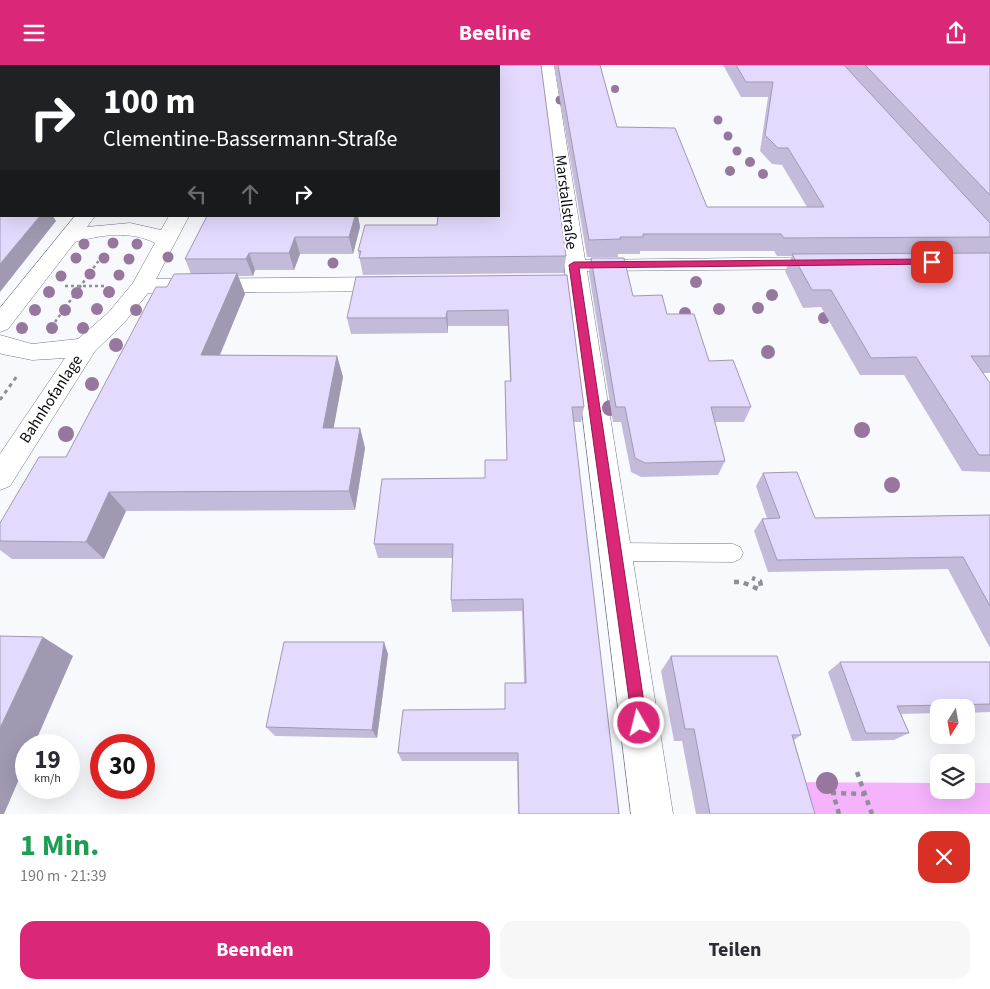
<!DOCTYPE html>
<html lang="de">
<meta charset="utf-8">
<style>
body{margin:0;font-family:"Source Sans 3",sans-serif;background:#f7f7f7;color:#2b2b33;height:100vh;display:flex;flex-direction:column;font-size:19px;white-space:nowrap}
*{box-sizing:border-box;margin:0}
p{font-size:16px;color:#7c7c81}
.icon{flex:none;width:28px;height:28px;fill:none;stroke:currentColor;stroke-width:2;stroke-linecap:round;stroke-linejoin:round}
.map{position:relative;height:749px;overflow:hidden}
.details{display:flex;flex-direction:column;background:#fff;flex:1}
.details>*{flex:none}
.hud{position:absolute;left:0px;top:0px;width:500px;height:152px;box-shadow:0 5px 20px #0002;background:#202124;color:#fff;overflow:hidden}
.needle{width:32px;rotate:191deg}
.tools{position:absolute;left:930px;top:634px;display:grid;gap:10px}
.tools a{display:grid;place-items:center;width:45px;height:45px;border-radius:10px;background:#fff;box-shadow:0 5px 20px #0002;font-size:25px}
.speed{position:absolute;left:15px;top:669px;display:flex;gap:10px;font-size:25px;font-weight:700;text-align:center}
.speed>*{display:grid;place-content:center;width:65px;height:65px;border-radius:50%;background:#fff;box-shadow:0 5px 20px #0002;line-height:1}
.speed small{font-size:12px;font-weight:400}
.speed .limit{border:8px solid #d22;background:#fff;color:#111}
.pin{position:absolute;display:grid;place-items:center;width:42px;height:42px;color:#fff;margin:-21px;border-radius:10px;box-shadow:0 2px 8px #0006}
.me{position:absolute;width:55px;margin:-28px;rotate:352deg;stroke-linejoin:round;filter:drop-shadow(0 0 4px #0008)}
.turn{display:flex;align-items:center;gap:18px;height:105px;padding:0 20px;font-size:22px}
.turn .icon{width:65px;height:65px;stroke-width:2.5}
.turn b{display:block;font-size:35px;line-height:42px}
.lanes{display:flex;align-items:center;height:48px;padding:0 20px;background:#0003;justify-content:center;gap:25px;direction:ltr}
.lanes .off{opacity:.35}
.round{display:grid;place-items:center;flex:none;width:52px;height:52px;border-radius:15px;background:#f7f7f7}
.summary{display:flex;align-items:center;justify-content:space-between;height:85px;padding:0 20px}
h1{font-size:30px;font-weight:700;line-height:38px;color:#1e9e55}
.action{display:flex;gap:10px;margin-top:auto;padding:10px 20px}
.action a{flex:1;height:58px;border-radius:15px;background:#db2777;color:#fff;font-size:20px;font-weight:700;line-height:58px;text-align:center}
.action a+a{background:#f7f7f7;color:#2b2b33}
header{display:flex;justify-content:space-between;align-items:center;height:65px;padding:0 20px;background:#db2777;color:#fff;font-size:22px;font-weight:700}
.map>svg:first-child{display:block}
.green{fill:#f5b3fd}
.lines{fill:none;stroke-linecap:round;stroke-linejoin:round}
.lane-casing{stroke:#73778a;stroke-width:1}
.street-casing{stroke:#73778a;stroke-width:1}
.path-far2{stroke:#8f9095;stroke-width:2.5;stroke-dasharray:3 3;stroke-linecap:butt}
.path-far1{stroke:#8f9095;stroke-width:3;stroke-dasharray:4 4;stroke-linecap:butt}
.path{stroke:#8f9095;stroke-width:4.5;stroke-dasharray:5 5;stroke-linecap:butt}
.lane{fill:#fff;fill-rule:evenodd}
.street{fill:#fff;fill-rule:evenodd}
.rail-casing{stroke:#4c4d53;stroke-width:3}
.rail{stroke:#fff;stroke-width:2;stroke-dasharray:6;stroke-linecap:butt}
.tree{fill:#97779d}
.wall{fill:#c4bbda}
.shaded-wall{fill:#a099b1}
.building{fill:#e4dafd;stroke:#a099b1}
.route{fill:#db2777;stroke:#8e194d}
.labels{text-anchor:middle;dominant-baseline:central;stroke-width:4;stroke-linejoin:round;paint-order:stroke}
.street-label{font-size:16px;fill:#0b0c13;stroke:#fff}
</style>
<header><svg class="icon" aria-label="menu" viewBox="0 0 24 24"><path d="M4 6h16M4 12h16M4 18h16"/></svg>Beeline<svg class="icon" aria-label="share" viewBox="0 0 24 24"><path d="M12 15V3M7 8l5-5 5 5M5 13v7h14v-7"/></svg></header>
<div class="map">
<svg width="990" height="749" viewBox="0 0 990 749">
<rect width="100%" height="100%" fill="#f8f9fd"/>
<!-- green -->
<path class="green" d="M784,717L939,718V725H966V718H990V749H793Z"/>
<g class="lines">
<!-- lane casing -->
<g class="lane-casing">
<path id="lane" d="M615,478L733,479L740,482L743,488L740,494L733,497L615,496L608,493L605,487L608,481Z"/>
</g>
<!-- street casing -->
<g class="street-casing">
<path id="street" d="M260,0H274V1H260Z
M540,0H554L585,195L826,192L833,194L837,198L833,202L826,204L587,206L673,749H631Z
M75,151H95L87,162L130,158L161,165L169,151H189L156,214L393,212L401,214L404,219L401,224L393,226L148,228L124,258L95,286L10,421L0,425V389L65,293L32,295L2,289L0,288V270L32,279L78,274L108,248L133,218L155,178C130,165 101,170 75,177L8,264L0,267V243Z"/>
</g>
<!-- path-far2 -->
<path class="path-far2" d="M65,221H106
M55,257L102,191"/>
<!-- path-far1 -->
<path class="path-far1" d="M0,335L17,311"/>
<!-- path -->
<path class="path" d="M734,517H742L758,524L761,521L760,516L752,513
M857,707L872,749
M839,749L833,728L865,729"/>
<!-- lane -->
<use href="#lane" class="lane"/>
<!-- street -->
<use href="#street" class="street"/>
<!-- rail casing -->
<g class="rail-casing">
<path id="rail" d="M39,1L41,0"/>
</g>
<!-- rail -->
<use href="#rail" class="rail"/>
</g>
<!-- trees -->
<g class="tree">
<circle cx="615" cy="24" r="4"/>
<circle cx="560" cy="35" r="4.5"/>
<circle cx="718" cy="55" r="4.5"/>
<circle cx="728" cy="71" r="4.5"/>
<circle cx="737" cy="86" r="4.5"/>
<circle cx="750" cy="97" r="5"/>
<circle cx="730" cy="106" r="5"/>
<circle cx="763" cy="109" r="5"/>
<circle cx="113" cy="178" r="5.5"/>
<circle cx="84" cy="179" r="5.5"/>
<circle cx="137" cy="179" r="5.5"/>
<circle cx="168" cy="192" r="5.5"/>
<circle cx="76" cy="193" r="5.5"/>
<circle cx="104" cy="193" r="5.5"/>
<circle cx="129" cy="194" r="5.5"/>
<circle cx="333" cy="198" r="5.5"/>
<circle cx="90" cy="209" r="5.5"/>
<circle cx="119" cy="210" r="5.5"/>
<circle cx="61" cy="211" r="5.5"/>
<circle cx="696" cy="217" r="6"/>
<circle cx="49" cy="227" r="6"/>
<circle cx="109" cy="227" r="6"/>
<circle cx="77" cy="228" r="6"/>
<circle cx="772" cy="230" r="6"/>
<circle cx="758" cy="243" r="6"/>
<circle cx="97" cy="244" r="6"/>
<circle cx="719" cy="244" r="6"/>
<circle cx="35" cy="245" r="6"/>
<circle cx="65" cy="245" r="6"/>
<circle cx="136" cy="245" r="6"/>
<circle cx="685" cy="248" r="6"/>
<circle cx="824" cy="253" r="6"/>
<circle cx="22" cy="263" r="6"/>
<circle cx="52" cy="263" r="6"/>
<circle cx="83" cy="263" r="6"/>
<circle cx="116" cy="280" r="7"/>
<circle cx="768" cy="287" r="7"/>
<circle cx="92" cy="319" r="7"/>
<circle cx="610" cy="343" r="8"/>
<circle cx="862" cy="365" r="8"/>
<circle cx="66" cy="369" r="8"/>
<circle cx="892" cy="420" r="8"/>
<circle cx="827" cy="718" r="11"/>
</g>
<!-- wall -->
<path class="wall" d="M270,0H541L566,191L564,208L363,210L358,186L437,160L499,151V1H269Z
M554,0H600L617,62L707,142H807L782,100L772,99L760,86L768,32H741L723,0H990V308H983L990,318V407L962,406L904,310H860L821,242L803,243L785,206L792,191H777L774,186H640V189H618V192H587Z
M207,151H358L360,162L353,189H300L294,205H255L253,211H238L245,229L220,290L337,291L343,312L333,363H360L365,383L355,445L126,446L104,494H12L0,485V458L66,392L167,222L191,209L185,194Z
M591,193L633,231L667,249L751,342L744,357H715L725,396L718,410L641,412L631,407L621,357H613L589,208Z
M567,210L584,342L581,357H573L619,749H518L517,696H402L398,688L504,644L524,618L522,546L452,547L451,535L453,493H378L374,479L485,413L507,395L505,332V316H510L508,261H448V268L351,269L347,253Z
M763,408L815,453L990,450V583L948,504L768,507L754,466L762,454L767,453L756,421Z
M388,589L377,673L275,671L266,662Z
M671,591L801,670L794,675L815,749H696L682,676H674L661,606Z
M840,597H990V647L966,648V642H939V648L901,649L909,668L894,675L852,676L828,607Z"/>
<!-- shaded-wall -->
<path class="shaded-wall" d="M40,151H53L56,156L0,227V199Z
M355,151H358L360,162L353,189L349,172Z
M295,172L300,189L294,205L289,188Z
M249,188L255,205L253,211L246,194Z
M237,208L245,229L211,311L201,290Z
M447,246L448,261V268L446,253Z
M337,291L343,312L330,383L323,363Z
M360,363L365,383L355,445L349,426Z
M109,427L126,446L104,494L86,477Z
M43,572L73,591L34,680H26V698L4,749H0V663Z
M384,577L388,589L377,673L372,665Z"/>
<!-- building -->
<path class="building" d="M270,0H399V1H269Z
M493,0H541L566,191L359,193L361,186H358L365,160H437L438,151H499V1H493Z
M558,0H600L617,62L675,63L707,142H824L788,83H778L765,70L773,17H746L736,0H844L990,158V172L784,173L781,169H643V172H620L621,174L589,175Z
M865,0H990V130Z
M0,132H1V151H40L0,199Z
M207,151H355L349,172H295L289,188H249L246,194H185Z
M990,188V291H971L990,318V390H979L916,292L871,293L831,225H812L792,189Z
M591,193H624L633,231L662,230L667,249H694L709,296L733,295L751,342H711L725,396L645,398L635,393L625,342H616Z
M237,208L201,290L337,291L323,363H360L349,426L109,427L86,477L0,476V458L39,392H66L156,222H167L174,209Z
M567,210L584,342H572L619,749H519L518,688H398L403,645L505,644V618H526L523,534L451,535L453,479H374L382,414L485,413V395H507L505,316H511L508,245L447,246L446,253H347L356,212Z
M797,407L815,453L990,450V541L963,492L777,495L762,454L780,453L763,408Z
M0,571L43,572L0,663Z
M284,577H384L372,665L266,662Z
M671,591H777L801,670H792L815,749H710L694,664H685Z
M840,597H990V639L897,641L909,668H866Z"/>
<!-- route -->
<path class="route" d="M932,194L936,197L935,199L579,203L647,658L644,663L639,665L633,663L569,200L574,197Z"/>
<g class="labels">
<!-- street labels -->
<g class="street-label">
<text transform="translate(566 137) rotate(83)">Marstallstraße</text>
<text transform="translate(51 334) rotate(-57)">Bahnhofanlage</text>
</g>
</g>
</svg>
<div class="tools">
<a><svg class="needle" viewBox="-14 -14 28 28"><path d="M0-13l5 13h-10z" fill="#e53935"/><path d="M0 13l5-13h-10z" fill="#7c7c81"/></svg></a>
<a><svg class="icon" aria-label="layers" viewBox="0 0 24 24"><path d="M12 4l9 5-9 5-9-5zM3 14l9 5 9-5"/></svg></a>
</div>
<div class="speed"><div>19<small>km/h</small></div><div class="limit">30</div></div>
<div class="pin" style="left:932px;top:197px;background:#d93025"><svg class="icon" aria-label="arrive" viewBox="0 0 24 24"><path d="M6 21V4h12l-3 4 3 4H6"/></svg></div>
<svg class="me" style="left:639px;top:658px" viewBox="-20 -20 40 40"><circle r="17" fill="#db2777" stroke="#fff" stroke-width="3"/><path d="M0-11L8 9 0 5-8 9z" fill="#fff"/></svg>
<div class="hud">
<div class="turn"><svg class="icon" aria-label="right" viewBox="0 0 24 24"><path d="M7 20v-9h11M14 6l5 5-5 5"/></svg><div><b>100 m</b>Clementine-Bassermann-Straße</div></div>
<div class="lanes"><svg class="icon off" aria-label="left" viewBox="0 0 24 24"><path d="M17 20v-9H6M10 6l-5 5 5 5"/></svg><svg class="icon off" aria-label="ahead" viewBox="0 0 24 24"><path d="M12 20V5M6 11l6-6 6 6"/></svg><svg class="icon" aria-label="right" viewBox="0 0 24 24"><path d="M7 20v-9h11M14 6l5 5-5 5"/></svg></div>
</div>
</div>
<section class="details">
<div class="summary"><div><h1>1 Min.</h1><p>190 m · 21:39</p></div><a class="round" style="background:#d93025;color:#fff"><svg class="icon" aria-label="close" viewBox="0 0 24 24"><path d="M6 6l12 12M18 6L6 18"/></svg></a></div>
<div class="action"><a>Beenden</a><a>Teilen</a></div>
</section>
